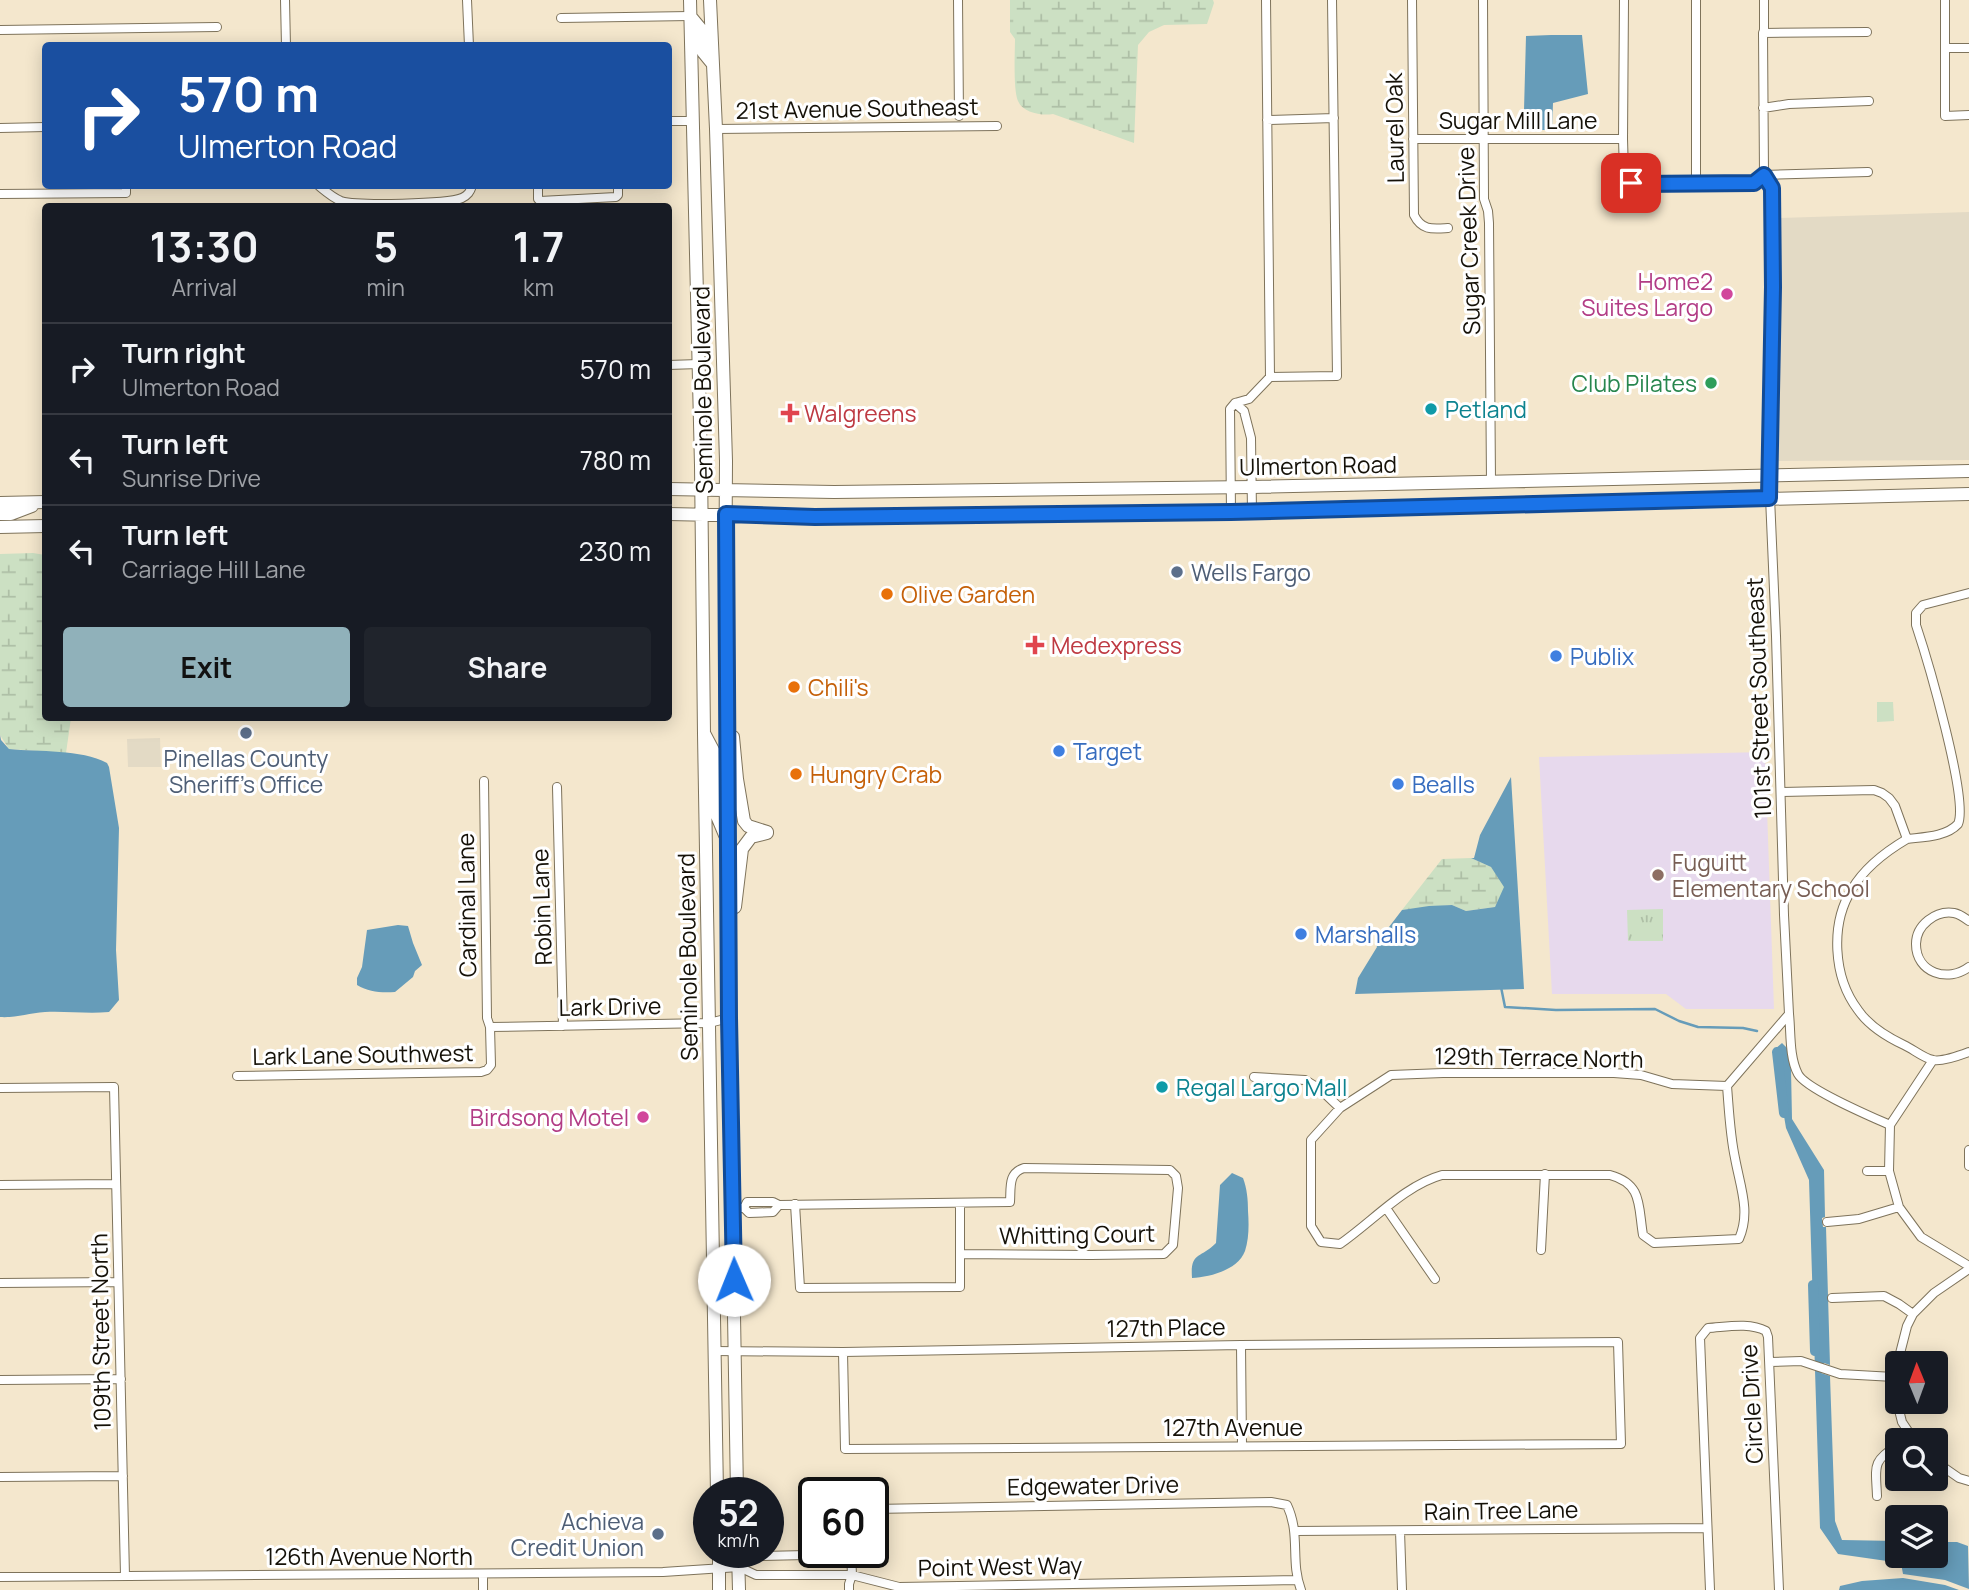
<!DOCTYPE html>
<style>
body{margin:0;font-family:Manrope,sans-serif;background:#20242c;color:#f1f3f6;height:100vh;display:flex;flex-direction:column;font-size:26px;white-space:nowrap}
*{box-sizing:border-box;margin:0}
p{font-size:23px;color:#9ea1a6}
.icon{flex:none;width:38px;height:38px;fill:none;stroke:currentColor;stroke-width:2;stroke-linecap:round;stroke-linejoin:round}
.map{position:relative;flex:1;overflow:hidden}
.drawer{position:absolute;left:42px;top:203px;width:630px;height:518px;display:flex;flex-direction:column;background:#171b24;border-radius:7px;box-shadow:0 4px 18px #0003}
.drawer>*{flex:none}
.top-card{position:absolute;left:42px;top:42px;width:630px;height:147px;border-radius:7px;box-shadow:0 4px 18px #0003;background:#1a4fa0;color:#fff;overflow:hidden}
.needle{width:46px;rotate:359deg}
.buttons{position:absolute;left:1885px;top:1351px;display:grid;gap:14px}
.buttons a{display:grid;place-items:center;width:63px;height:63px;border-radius:7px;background:#171b24;box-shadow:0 4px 18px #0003;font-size:35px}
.speed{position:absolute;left:693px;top:1477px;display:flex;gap:14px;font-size:35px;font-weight:700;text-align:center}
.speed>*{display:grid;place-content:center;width:91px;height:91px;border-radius:50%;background:#171b24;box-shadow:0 4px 18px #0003;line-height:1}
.speed small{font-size:18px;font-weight:400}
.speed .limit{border:4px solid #111;border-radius:10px;background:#fff;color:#111}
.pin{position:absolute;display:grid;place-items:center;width:60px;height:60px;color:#fff;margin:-30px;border-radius:14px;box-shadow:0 4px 10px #0006}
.me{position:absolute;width:77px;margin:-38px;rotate:359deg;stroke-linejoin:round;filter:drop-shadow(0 0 5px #0008)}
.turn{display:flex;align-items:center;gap:24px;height:147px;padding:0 21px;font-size:32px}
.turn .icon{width:91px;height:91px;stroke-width:2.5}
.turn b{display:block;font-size:49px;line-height:60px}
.eta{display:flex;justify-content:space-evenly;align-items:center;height:119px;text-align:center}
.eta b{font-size:42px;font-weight:700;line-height:49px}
.button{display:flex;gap:14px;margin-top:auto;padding:14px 21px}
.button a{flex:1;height:80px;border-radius:7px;background:#90b1ba;color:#111;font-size:28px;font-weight:700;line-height:80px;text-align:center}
.button a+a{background:#20242c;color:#f1f3f6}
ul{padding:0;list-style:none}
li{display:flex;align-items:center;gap:21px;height:91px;padding:0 21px;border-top:2px solid #363941}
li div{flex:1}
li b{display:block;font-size:26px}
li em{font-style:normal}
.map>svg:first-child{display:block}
.industrial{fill:#e3dac5}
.education{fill:#e7d9ed}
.wetland{fill:url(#wetland-marsh)}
.park{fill:url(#park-tufts)}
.pitch{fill:#cce0c3}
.water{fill:#669cb9}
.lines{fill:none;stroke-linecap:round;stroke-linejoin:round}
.stream{stroke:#669cb9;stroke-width:2.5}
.canal{stroke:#669cb9;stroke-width:10}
.street-casing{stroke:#7e735b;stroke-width:10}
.primary-casing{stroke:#7e735b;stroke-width:14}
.street{stroke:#fff;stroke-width:8}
.primary{stroke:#fff;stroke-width:12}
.route-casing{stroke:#114b97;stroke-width:18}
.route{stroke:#1a73e8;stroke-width:12}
.hotel-dot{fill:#d1479c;stroke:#fff;stroke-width:2.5}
.leisure-dot{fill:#2e9e5b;stroke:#fff;stroke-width:2.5}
.culture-dot{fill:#0f9aa8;stroke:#fff;stroke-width:2.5}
.health-dot{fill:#e0444e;stroke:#fff;stroke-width:2.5}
.service-dot{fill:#5c6f8a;stroke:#fff;stroke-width:2.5}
.food-dot{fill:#e8710a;stroke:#fff;stroke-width:2.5}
.shop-dot{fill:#3f7fe0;stroke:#fff;stroke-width:2.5}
.education-dot{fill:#8d6e63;stroke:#fff;stroke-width:2.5}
.labels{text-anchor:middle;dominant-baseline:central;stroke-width:6;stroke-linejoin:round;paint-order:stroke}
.street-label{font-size:23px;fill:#151108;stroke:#fff}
.hotel-label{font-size:23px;fill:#b23c85;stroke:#fff;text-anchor:end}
.leisure-label{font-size:23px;fill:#27864d;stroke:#fff;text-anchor:end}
.culture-label{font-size:23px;fill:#0d838f;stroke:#fff;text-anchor:start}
.health-label{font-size:23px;fill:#be3a42;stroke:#fff;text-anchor:start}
.service-label{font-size:23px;fill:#4e5e75;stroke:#fff;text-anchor:start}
.food-label{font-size:23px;fill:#c56008;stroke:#fff;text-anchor:start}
.shop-label{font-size:23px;fill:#366cbe;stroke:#fff;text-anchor:start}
.education-label{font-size:23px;fill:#785e54;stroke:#fff;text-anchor:start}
</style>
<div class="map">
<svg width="1969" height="1590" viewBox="0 0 1969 1590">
<defs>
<pattern id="wetland-marsh" width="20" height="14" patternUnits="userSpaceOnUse" patternTransform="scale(1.75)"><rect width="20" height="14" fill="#cce0c3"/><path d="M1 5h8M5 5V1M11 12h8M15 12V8" fill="none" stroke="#aebfa6"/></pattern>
<pattern id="park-tufts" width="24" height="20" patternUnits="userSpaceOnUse" patternTransform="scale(1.75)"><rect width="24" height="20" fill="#cce0c3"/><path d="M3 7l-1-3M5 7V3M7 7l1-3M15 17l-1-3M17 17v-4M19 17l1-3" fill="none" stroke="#aebfa6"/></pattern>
</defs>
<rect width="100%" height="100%" fill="#f4e7cd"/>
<!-- industrial -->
<path class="industrial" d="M1969,212V460L1775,461L1780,218Z
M160,738L161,767H128L127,739Z"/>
<!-- education -->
<path class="education" d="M1765,752L1774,1009H1686L1666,994H1552L1539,757Z"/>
<!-- wetland -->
<path class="wetland" d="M1010,0H1213L1214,3L1207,24L1164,25L1149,32L1138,45L1134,143L1053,114C1042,116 1023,113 1018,101C1013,89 1015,53 1015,39L1010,32Z
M33,553L45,555L46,718H71L66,753L9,749L0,735V554Z
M1471,858L1491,867L1505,887L1495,907L1466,911L1452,905L1402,910L1442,859Z"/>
<!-- park -->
<path class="park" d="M1663,909V941H1628L1627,910Z"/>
<!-- pitch -->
<path class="pitch" d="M1877,702H1893L1894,721L1877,722Z"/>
<!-- water -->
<path class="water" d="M1551,35H1582L1588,94L1553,103L1552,130H1526L1524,110L1526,36Z
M0,735L1,740L9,749C39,752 81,749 107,763L109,767L119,828L116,950L119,1000L109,1012C87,1014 67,1011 45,1012C29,1013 16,1018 0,1017Z
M1511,777L1524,989L1355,994L1358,978L1377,947L1376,944L1402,910L1429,906L1452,905L1466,911L1495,907L1504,887L1491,867L1471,858H1474L1480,835Z
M398,925L408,926L413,943L422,965L415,971L413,977L395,992C381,993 369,992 357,985V978L362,967L367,930Z
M1782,1043L1788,1049L1791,1069L1792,1119L1824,1170L1825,1217L1822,1218L1823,1227H1826L1830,1365L1824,1363L1821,1373L1830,1376L1835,1521L1842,1540L1897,1541V1556H1936V1542H1957L1968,1546L1969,1589L1945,1580L1903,1574L1901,1563L1838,1554L1820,1528L1809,1180L1786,1128L1784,1116L1782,1069L1773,1056L1775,1049Z
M1232,1173L1243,1178C1247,1189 1248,1199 1248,1211C1249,1224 1249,1239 1245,1251C1238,1270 1210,1277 1192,1278C1190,1252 1200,1259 1216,1243L1220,1185Z
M1903,1578L1945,1585L1959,1590H1839L1840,1586L1862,1581Z"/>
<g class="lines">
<!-- stream -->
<path class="stream" d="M1501,987L1505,1007L1556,1010L1655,1009L1679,1021L1698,1027L1743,1028L1757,1031"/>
<!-- canal -->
<path class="canal" d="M1777,1052L1784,1113
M1813,1285L1815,1351"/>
<!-- street casing -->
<g class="street-casing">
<path id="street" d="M285,0L286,46
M467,0L469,46
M958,0L959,116
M1266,0L1270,377L1337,376L1332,0
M1412,0L1414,215C1422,231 1433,229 1448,228
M1483,0L1484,199L1488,211L1489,223L1491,481
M1624,0L1623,139L1624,173L1626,180L1637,184L1754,183L1764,175L1868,172
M1696,0V183
M1945,0V116L1969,115
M561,18L690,16
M0,30L217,27
M1763,33L1867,32
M1945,48H1969
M1763,108L1789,104L1869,101
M1267,120L1334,118
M668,121H693
M0,128L46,127
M716,129L997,126
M1413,139H1623
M319,186C325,191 333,198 341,201C358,206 447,204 462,198C468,195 470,192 472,186
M538,186V199L540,201L616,197L618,195V186
M0,194L126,193V186
M668,365L699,364
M1235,403L1244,411L1251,438L1252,512
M1231,512L1230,409L1235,403L1249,399L1270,377
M557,787L563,1026
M1782,792L1874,790L1882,793L1889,798L1895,806L1907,839C1885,852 1865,867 1852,889C1830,924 1833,977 1858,1010C1869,1026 1887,1037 1904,1045C1913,1049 1923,1058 1933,1060C1941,1062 1961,1055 1969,1052
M1907,839C1923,837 1946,837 1958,824C1969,800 1927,658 1916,625V613L1923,605L1969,593
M1969,921C1965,918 1959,914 1954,913C1936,910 1916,925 1916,944C1916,973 1948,983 1969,967
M1789,1014C1791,1032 1789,1057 1798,1074C1806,1089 1872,1117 1890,1125
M490,1027L709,1023L729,1018
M1933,1060L1890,1125L1889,1171L1899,1207L1921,1237L1969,1266
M237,1076L481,1072L487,1070L491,1065L490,1027L487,1018L484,781
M1254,1077L1305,1080L1320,1089L1340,1108
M1727,1086C1729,1110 1730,1135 1735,1158C1740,1186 1751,1212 1739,1239L1654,1243L1643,1235C1638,1206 1643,1184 1610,1175H1442C1405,1185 1372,1222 1340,1244L1321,1242L1311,1226V1140L1340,1108L1391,1075L1443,1073H1614L1641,1075L1672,1084L1727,1086L1789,1014L1784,915L1776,636L1769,474L1773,287L1772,194V188L1764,175L1763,33L1764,30V0
M0,1088L114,1087L125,1576
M1969,1150V1166
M1867,1171H1889
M0,1185L116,1184
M795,1204L800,1288L960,1287V1203
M739,1208H744L749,1213L773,1212L779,1205
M744,1208L747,1202H773L779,1205L1010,1202C1011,1187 1008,1173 1024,1168L1170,1170L1176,1176L1178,1188L1173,1245L1164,1254L1091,1255L960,1254
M1386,1208L1435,1279
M1827,1222L1859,1219L1899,1207
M1541,1250L1545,1174
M0,1283L118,1282
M1832,1298L1884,1296L1899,1304L1913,1314
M1241,1345L1242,1446
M714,1351L843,1352L1241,1345L1618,1342L1621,1444L845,1449L843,1352
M1770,1362L1801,1361L1840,1374L1894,1377
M0,1380L121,1379
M1897,1399L1894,1377L1907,1326L1913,1314L1934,1293L1969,1269
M1897,1402L1902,1422L1914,1440
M1936,1462L1959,1478L1969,1481
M0,1477L123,1476
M1877,1496C1876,1468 1871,1461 1897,1446
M873,1509L1271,1502L1287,1505C1301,1535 1290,1561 1301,1590
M804,1523H814
M1295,1531L1707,1528
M1400,1531L1402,1590
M739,1567L757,1556L851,1554
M483,1575V1590
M0,1577L663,1572L739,1567L756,1575H852L899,1587L1297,1580
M849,1590V1584L852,1575L851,1552
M1710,1590L1700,1338L1708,1328C1726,1327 1749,1322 1766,1331L1768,1337L1779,1590"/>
</g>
<!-- primary casing -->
<g class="primary-casing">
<path id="primary" d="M690,0L701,465L704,734L717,1493
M710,0L716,129L726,461L725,629L729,1018L737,1493
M690,16L700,28L703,52L712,63
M668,489L834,492L1253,487L1969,471
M0,503L46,502
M0,514H11L32,506
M668,514L815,517L1231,512L1969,494
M0,527L46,526
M705,735L715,754L717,816L725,835
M733,737L737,779L744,821L748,826L767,832
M735,907L742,849L751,837L767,833
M719,1552V1590
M738,1552L739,1590"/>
</g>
<!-- street -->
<use href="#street" class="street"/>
<!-- primary -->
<use href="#primary" class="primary"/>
</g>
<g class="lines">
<!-- route casing -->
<g class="route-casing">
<path id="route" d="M734,1280L729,1018L726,514L815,517L1231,512L1769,498L1773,287L1772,188L1764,175L1754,183L1637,184L1631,183"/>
</g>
<!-- route -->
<use href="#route" class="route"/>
</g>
<!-- markers -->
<g class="hotel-dot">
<circle cx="1727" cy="294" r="7"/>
<circle cx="643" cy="1117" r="7"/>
</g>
<circle class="leisure-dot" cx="1711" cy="383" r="7"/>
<g class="culture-dot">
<circle cx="1431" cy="409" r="7"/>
<circle cx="1162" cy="1087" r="7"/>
</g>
<g class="health-dot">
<path d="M786.5 402.5h7v7h7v7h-7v7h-7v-7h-7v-7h7z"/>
<path d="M1031.5 634.5h7v7h7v7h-7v7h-7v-7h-7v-7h7z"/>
</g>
<g class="service-dot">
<circle cx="1177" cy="572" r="7"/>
<circle cx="246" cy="733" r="7"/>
<circle cx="658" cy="1534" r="7"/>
</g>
<g class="food-dot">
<circle cx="887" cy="594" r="7"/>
<circle cx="794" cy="687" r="7"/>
<circle cx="796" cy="774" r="7"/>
</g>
<g class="shop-dot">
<circle cx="1556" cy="656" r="7"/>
<circle cx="1059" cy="751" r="7"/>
<circle cx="1398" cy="784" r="7"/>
<circle cx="1301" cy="934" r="7"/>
</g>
<circle class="education-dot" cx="1658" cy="875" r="7"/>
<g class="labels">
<!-- street labels -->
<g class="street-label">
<text transform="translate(857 108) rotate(-1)">21st Avenue Southeast</text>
<text x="1518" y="120">Sugar Mill Lane</text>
<text transform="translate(1394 128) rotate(-91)">Laurel Oak</text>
<text transform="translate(1468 241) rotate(-92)">Sugar Creek Drive</text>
<text transform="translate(702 390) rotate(-91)">Seminole Boulevard</text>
<text transform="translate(1318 465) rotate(-1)">Ulmerton Road</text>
<text transform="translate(1758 698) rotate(-92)">101st Street Southeast</text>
<text transform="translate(466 905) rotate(-91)">Cardinal Lane</text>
<text transform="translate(541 907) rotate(-92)">Robin Lane</text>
<text transform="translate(687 957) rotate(-91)">Seminole Boulevard</text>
<text transform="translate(610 1006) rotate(-1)">Lark Drive</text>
<text transform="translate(363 1054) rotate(-1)">Lark Lane Southwest</text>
<text transform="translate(1539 1057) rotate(1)">129th Terrace North</text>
<text transform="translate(1077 1234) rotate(-1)">Whitting Court</text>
<text transform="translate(1166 1327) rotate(-1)">127th Place</text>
<text transform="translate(100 1332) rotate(-91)">109th Street North</text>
<text transform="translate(1751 1404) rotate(-93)">Circle Drive</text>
<text x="1233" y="1427">127th Avenue</text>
<text transform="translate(1093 1485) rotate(-1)">Edgewater Drive</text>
<text transform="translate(1501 1510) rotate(-1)">Rain Tree Lane</text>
<text x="369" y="1556">126th Avenue North</text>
<text transform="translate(1000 1566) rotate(-1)">Point West Way</text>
</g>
<!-- hotel labels -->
<g class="hotel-label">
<text x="1713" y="281">Home2<tspan x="1713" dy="26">Suites Largo</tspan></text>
<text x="629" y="1117">Birdsong Motel</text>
</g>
<!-- leisure labels -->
<g class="leisure-label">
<text x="1697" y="383">Club Pilates</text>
</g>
<!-- culture labels -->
<g class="culture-label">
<text x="1445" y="409">Petland</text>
<text x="1176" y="1087">Regal Largo Mall</text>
</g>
<!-- health labels -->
<g class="health-label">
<text x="804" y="413">Walgreens</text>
<text x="1051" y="645">Medexpress</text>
</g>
<!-- service labels -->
<g class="service-label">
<text x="1191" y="572">Wells Fargo</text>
<text x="246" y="758" text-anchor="middle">Pinellas County<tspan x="246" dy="26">Sheriff's Office</tspan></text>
<text x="644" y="1521" text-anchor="end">Achieva<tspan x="644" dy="26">Credit Union</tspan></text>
</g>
<!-- food labels -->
<g class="food-label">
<text x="901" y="594">Olive Garden</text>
<text x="808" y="687">Chili's</text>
<text x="810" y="774">Hungry Crab</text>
</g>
<!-- shop labels -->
<g class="shop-label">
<text x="1570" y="656">Publix</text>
<text x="1073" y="751">Target</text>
<text x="1412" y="784">Bealls</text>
<text x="1315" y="934">Marshalls</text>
</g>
<!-- education labels -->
<g class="education-label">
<text x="1672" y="862">Fuguitt<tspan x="1672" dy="26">Elementary School</tspan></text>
</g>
</g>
</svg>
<div class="buttons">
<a><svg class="needle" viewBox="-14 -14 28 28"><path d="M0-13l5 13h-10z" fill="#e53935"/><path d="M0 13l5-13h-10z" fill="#9ea1a6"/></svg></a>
<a><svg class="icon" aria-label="search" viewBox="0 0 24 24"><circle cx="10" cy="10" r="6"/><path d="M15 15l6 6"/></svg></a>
<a><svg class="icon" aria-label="layers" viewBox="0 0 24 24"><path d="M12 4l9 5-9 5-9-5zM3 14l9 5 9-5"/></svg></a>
</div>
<div class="speed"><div>52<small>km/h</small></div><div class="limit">60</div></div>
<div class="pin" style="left:1631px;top:183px;background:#d93025"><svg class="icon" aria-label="arrive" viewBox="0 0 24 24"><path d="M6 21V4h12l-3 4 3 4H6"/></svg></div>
<svg class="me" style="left:734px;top:1280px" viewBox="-20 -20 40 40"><circle r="19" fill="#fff"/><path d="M0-13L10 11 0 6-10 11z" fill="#1a73e8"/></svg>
<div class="top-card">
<div class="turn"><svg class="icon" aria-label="right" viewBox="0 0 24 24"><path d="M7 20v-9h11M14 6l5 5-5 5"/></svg><div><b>570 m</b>Ulmerton Road</div></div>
</div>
<section class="drawer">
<div class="eta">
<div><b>13:30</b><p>Arrival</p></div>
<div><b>5</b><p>min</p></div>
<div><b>1.7</b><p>km</p></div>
</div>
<ul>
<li><svg class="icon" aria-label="right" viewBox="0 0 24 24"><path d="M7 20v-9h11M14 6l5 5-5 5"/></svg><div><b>Turn right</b><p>Ulmerton Road</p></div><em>570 m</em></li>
<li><svg class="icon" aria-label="left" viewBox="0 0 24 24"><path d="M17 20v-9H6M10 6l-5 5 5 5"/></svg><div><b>Turn left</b><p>Sunrise Drive</p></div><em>780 m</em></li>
<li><svg class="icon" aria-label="left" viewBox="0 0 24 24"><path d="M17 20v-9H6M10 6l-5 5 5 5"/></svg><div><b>Turn left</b><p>Carriage Hill Lane</p></div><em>230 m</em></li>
</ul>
<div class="button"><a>Exit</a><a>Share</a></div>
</section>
</div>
